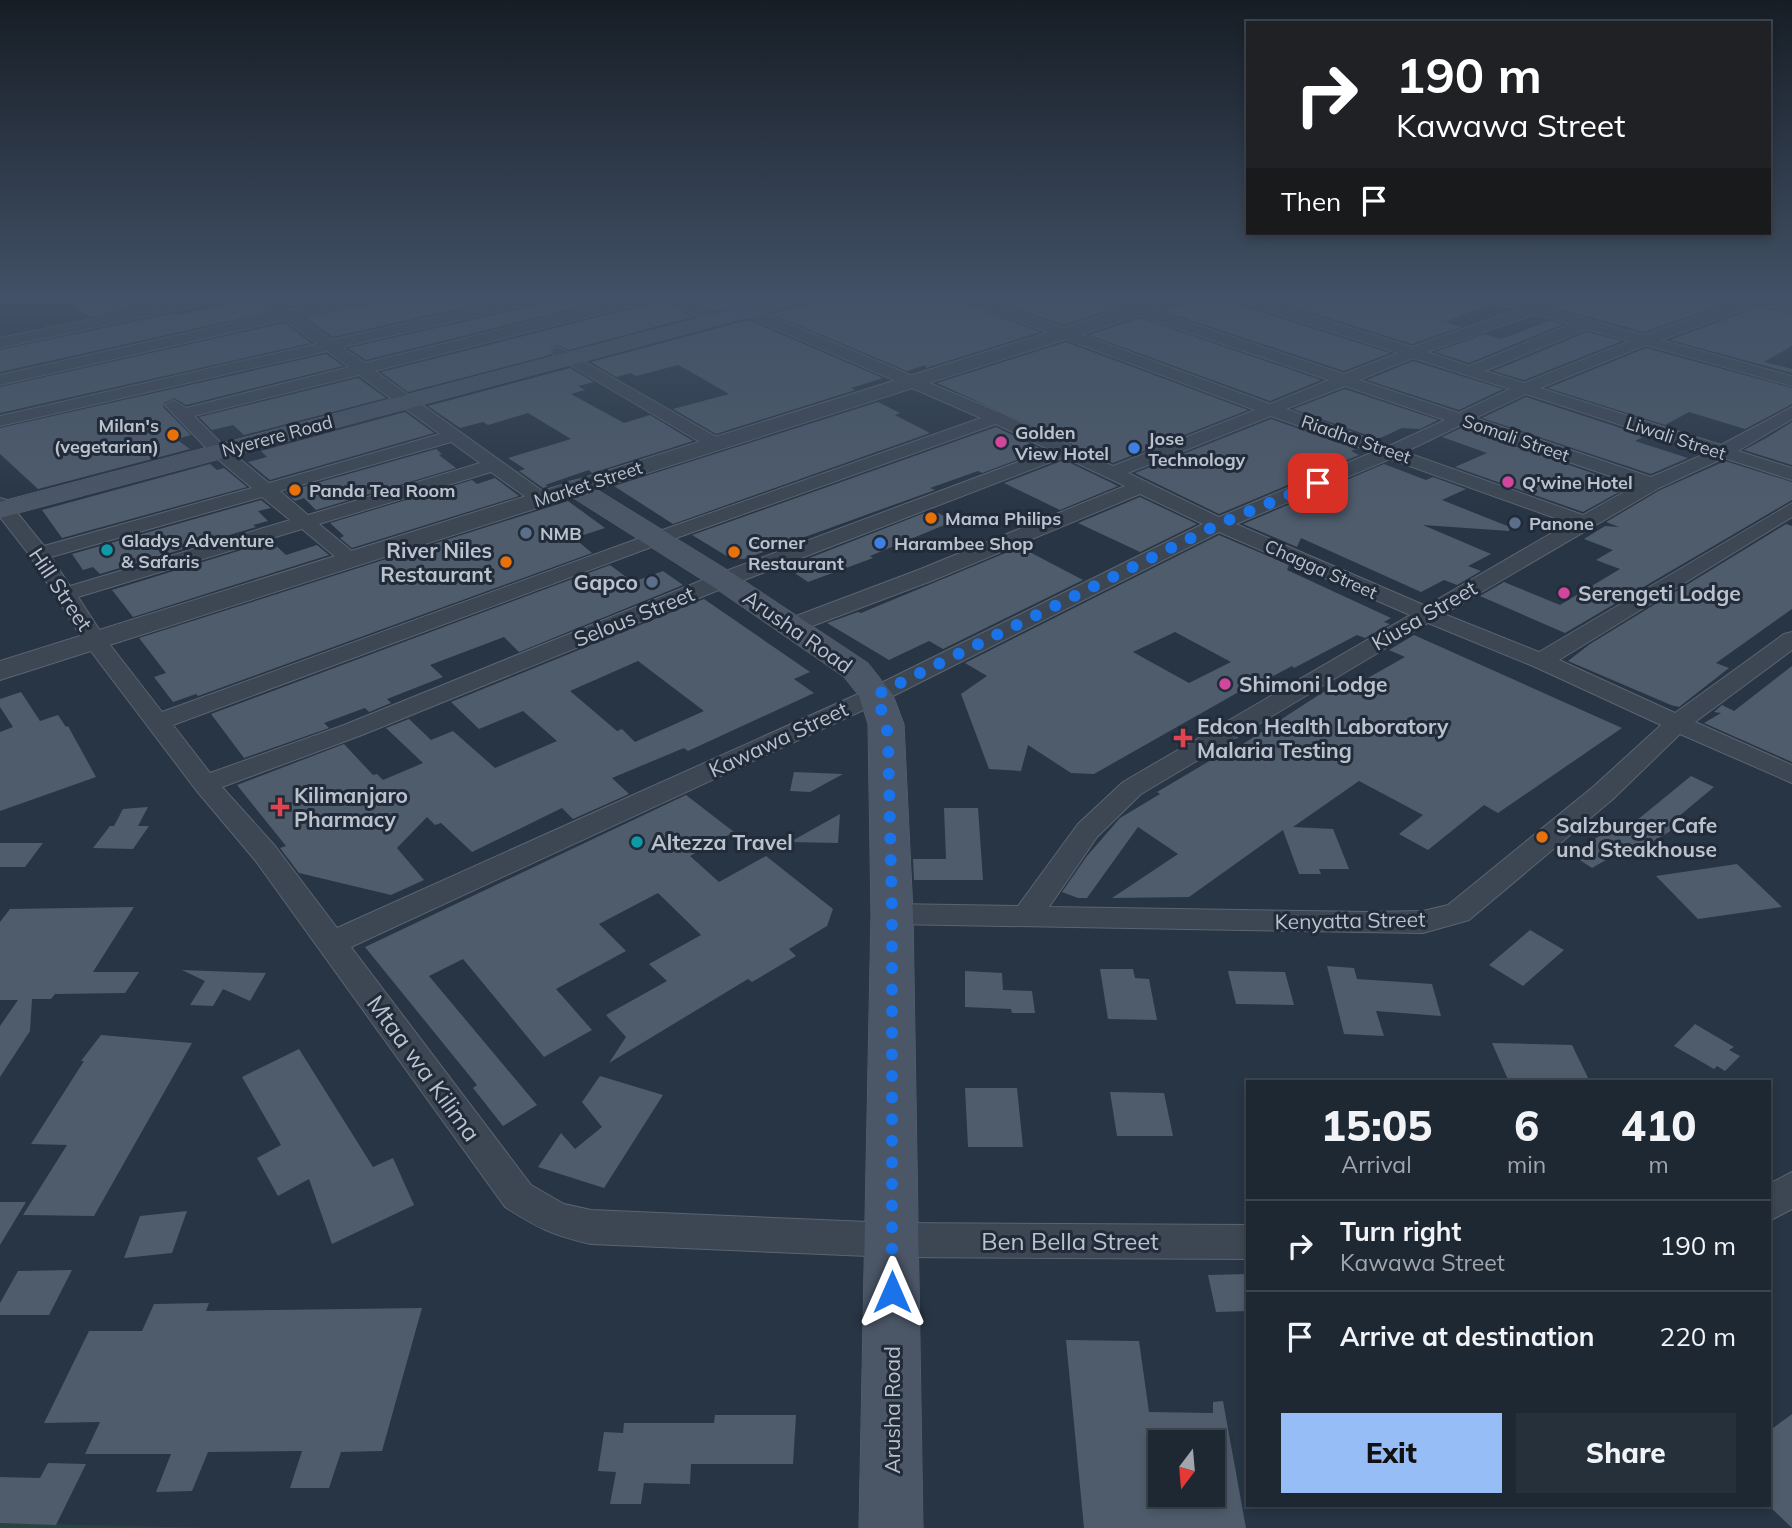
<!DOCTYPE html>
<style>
body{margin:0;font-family:Mulish,sans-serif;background:#26303b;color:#f1f3f6;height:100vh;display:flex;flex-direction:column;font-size:26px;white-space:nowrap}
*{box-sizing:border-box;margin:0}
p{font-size:23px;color:#a1a6ac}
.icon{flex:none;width:38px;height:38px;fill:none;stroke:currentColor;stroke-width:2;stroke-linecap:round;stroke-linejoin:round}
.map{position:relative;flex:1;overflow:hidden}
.side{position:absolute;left:1246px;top:1080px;width:525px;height:427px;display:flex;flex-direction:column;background:#1e2833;border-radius:0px;box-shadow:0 4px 10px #0003,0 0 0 2px #3c444e}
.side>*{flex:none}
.banner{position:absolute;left:1246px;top:21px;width:525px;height:214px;border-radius:0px;box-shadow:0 4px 10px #0003,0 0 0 2px #3c444e;background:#202124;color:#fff;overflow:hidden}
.needle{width:46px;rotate:196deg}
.tools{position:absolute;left:1148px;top:1430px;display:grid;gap:14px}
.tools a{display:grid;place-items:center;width:77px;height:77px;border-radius:0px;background:#1e2833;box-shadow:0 4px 10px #0003,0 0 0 2px #3c444e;font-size:35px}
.pin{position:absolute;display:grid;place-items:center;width:60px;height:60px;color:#fff;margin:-30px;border-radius:14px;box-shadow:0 4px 10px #0006}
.me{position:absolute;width:77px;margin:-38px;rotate:0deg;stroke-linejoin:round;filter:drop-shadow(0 0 5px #0008)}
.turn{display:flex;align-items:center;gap:24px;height:147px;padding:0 35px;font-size:32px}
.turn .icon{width:91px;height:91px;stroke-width:2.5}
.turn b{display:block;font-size:49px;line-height:60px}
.then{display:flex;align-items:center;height:66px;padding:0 35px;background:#0003;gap:14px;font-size:26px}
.eta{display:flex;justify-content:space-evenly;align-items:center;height:119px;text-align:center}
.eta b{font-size:42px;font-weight:800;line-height:49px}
.button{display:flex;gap:14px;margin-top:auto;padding:14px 35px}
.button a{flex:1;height:80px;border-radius:0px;background:#96bdf6;color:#111;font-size:28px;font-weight:800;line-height:80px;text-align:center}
.button a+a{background:#26303b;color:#f1f3f6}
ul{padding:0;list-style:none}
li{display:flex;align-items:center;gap:21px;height:91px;padding:0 35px;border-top:2px solid #3c444e}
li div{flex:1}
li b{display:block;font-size:26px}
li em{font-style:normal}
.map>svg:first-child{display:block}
.green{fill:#2b4245}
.building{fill:#4f5c6c;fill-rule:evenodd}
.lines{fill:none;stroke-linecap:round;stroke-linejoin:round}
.minor-casing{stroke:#5b6471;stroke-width:2}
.tertiary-casing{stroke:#5b6471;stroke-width:2}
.secondary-casing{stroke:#5b6471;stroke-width:1}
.minor{fill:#3d4753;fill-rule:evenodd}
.tertiary{fill:#3d4753;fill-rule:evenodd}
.secondary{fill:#4b5666;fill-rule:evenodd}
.route{stroke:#1a73e8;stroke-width:12;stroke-dasharray:0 21.6}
.food-dot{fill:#e8710a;stroke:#212b39;stroke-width:2.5}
.hotel-dot{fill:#d1479c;stroke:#212b39;stroke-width:2.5}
.shop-dot{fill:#3f7fe0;stroke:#212b39;stroke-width:2.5}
.service-dot{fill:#5c6f8a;stroke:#212b39;stroke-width:2.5}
.culture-dot{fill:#0f9aa8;stroke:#212b39;stroke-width:2.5}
.health-dot{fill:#e0444e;stroke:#212b39;stroke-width:2.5}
.labels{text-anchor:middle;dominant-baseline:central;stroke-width:6;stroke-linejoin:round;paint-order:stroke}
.far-poi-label{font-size:18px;font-weight:bold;fill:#bac2cd;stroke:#212b39;text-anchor:start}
.far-street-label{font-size:18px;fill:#bac2cd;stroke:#212b39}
.poi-label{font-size:21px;font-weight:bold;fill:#bac2cd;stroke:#212b39;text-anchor:start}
.street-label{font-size:21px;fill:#bac2cd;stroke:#212b39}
.near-street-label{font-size:24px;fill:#bac2cd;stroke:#212b39}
</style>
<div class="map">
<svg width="1792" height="1528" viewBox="0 0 1792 1528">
<rect width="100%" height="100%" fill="#283544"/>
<!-- green -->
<path class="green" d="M0,1523L214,1528H0Z"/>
<!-- building -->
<path class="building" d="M100,298H119L133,308L89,317L72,304Z
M221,298H254L270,312L0,372V350L174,313L178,315L230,304Z
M277,298H333L291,307Z
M374,298H506L333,337L306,318L370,304Z
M546,298H592L599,302L366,360L348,348L538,305Z
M654,298H660L692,317L569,350L558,345L551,348L550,355L408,392L381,372L650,304Z
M685,298H765L746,303L732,301L728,308L712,312Z
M811,298H959L963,303L1040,332L926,368V365L907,371L772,314L806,305Z
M989,298H1092L1096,303L1113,309L1063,325Z
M1188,298H1231L1235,304L1390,353L1344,371L1163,311L1183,304Z
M1264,298H1428L1448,304V298H1484L1491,304L1445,322L1461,327L1412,344Z
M1574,298H1741L1644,332L1556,308Z
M1759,307L1792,314V346L1764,362L1792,369V373L1670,340Z
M1140,318L1321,380L1270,401L1089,335Z
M748,320L883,378L851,388L855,390L716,434L673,409L729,394L691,372L678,365L636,376L631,373L616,377L591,362Z
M1549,321L1563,324L1469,363L1435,352L1485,334L1501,339Z
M284,323L311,343L0,413V387Z
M1587,332L1622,341L1524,380L1493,371Z
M1066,342L1248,410L1113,463L937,383Z
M1646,348L1792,388V404L1745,429L1689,412L1665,425L1548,388Z
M326,354L343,366L186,405L174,398L164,403L163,407L191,435L176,439L190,449L38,489L0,454V428Z
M1413,361L1503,389L1459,410L1367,380Z
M570,368L594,382L578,386L585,390L571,394L624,423L650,415L693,441L592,473L589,470L545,485L548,486L543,488L519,471L525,469L508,458L571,439L528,413L488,425L483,422L460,428L428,406Z
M358,378L386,398L244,435L233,425L212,430L199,417Z
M1345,389L1438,420L1420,429L1402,428L1378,439L1293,409Z
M1526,397L1645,436L1635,441L1688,458L1651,474L1482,418Z
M878,402L900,413L895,415L930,433L673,524L614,486Z
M405,412L434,433L270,480L248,462L267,457L261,451Z
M1271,419L1356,449L1351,451L1359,455L1219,514L1135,473Z
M1792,422V465L1744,450L1768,437Z
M996,427L1043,450L982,473L978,471L930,488L935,490L744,559L730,558L692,535Z
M1461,428L1630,486L1583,512L1455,467L1487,453L1442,437Z
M436,449L442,454L439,455L456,468L316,510L304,498L295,501L285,492Z
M1064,460L1118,486L1060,510L1004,483Z
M1725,461L1792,482V500L1565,633L1480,596L1504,582L1560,605L1620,569L1596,560L1613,550L1584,539L1605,526L1619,527L1606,522L1660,490Z
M210,464L217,470L224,468L247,487L62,538L42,510Z
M1384,464L1426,480L1433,477L1466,489L1442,500L1510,527L1509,531L1423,525L1491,554L1468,566L1481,571L1457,585L1444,580L1421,592L1301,538L1297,547L1243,524Z
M495,478L519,496L352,548L340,538L344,536L330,523L472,480L477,484Z
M1140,497L1197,524L1140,552L1078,523Z
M261,500L271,508L258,511L268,521L253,525L256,527L100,574L93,567L83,570L72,554Z
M568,501L605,528L574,538L592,553L198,696L196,694L173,702L154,677L166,673L139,638Z
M932,510L954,521L870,556L873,558L808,582L796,574L794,564Z
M1786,524L1792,526V609L1716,663L1729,668L1679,707L1671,705L1568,661L1590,644Z
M1219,535L1289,565L1287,570L1391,618L1384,622L1390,624L1365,638L1357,635L1294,668L1292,666L1260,683L1258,681L1094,774L1071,773L1028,745L1021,771L989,769L961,694L987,676L965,663ZM1175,632L1231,662L1189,683L1133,652Z
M271,541L286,555L317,545L329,555L133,617L112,590Z
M1020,547L1083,580L943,649L929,641L889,660L827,623L858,612L861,613Z
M610,565L633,582L663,571L683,585L519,652L504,637L430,665L443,677L387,699L391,703L369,712L365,708L324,723L329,728L244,758L211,714Z
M704,599L810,672L794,679L814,693L688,751L684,748L612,778L629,794L573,819L562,808L472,852L441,823L435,825L427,817L397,848L424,880L391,895L299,873L280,848L286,846L237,785L344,744L373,775L377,774L383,780L423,763L386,728L409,719L431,740L453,731L495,768L557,741L523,711L479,729L451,702ZM638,661L704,711L635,742L622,729L617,731L570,691Z
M1414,635L1622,728L1498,813L1484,805L1428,850L1399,834L1423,815L1359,781L1293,827L1333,829L1349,869H1319L1321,874H1299L1283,830L1189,897L1112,898L1178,854L1138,827L1087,898H1078L1062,892L1087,856L1120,818L1160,794L1157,792L1223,753L1226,755L1325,691L1336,696L1405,657L1389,650Z
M1792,666V762L1704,723L1721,713L1714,712L1722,705L1734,711Z
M21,692L40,721L58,715L66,727L68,726L96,777L0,811V732L13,727L0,707V699Z
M794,772L843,774L810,792L790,791Z
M1691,776L1714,787L1678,817L1683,819L1669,832L1620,860L1613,856L1592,868L1569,853L1625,822L1631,825Z
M686,795L734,832L690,856L719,882L766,856L833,909L827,926L789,949L796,956L752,982L748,979L609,1063L626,1037L606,1015L667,981L649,964L701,935L658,893L599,924L626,951L556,989L592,1030L544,1057L463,959L429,976L537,1105L503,1126L473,1088L477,1085L365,947Z
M148,807L138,826H149L133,849L93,848L110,826H114L123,809Z
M944,808H978L983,880H914L913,859H946Z
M840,814L838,843L790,842Z
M0,843H43L25,867H0Z
M1737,864L1782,907L1698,919L1656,876Z
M134,907L93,972H139L125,993L55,994L51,999H32L30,1031L0,1077V1026L18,1000H0V922L10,909Z
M1530,930L1564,950L1523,986L1489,965Z
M1327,966L1354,968L1357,979L1432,984L1441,1016L1376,1011L1384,1036L1344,1034Z
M1100,969H1133L1135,978L1149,979L1157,1020L1108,1019Z
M182,970L266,973L250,1001L223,989L213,1006L190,1005L205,981Z
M965,971L1002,973L1003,990L1032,991L1035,1013H1012L1011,1009L965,1007Z
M1228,971L1285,972L1294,1005L1236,1004Z
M1695,1024L1734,1047L1729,1050L1740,1056L1725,1071L1717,1066L1714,1069L1674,1046Z
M101,1035L192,1043L94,1216L23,1215L67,1145L31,1144L84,1061H81Z
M1492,1043L1572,1045L1590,1082H1509Z
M299,1049L373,1167L393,1158L414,1205L332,1244L309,1179L278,1196L257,1158L281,1145L242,1077Z
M600,1076L663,1095L604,1188L538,1167L561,1133L575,1149L602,1127L582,1102Z
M965,1088H1017L1023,1147H968Z
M1110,1092L1164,1093L1173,1136H1117Z
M0,1202H26L0,1245Z
M187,1211L172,1253L124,1258L140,1216Z
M72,1270L49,1315H0V1303L18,1271Z
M1248,1274V1311L1216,1312L1208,1275Z
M209,1303L206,1311L422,1308L382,1451L341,1452L329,1488H290L302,1451L208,1452L192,1491L156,1492L171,1454H85L100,1422L44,1423L89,1331H142L154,1304Z
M1066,1340L1139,1341L1149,1412L1213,1413V1402L1223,1401L1246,1528H1084ZM1160,1442H1213V1494H1160Z
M1792,1414V1528L1769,1506V1431Z
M715,1415H796L793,1464H691L690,1484L644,1483L641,1504H610L616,1472L598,1471L604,1432L623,1433L624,1423H714Z
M48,1463L86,1464L56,1525L0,1523V1477L40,1478Z"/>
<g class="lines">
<!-- minor casing -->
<g class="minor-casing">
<path id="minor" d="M192,298H219L212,302L0,348V338Z
M257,298H273L290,310L345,298H371L369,301L300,317L332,340L518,298H544L537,302L342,347L365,363L627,298H651L649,301L375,371L548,495L551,499L548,503H534L491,472L319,524L358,556L361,560L358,564H344L302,529L78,597L104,637L162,712L651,534L981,418L732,310L730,307L732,304H742L1003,414L1113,466L1255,410L964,301L962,298H982L1270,404L1329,380L1097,301L1095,298H1116L1344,374L1398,353L1236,301L1234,298H1255L1412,347L1519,309L1489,301L1487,298H1510L1533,304L1552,298H1572L1549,309L1644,335L1749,298H1769L1767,301L1661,340L1792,376V386L1646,345L1540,388L1721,445L1792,407V419L1738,451L1792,468V480L1724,458L1659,488L1444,614L1539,652L1792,503V517L1559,660L1675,713L1784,634L1792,632V650L1695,722L1792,765V783L1680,734L1613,799L1469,920L1423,933L892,924L881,921L877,914L881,907L892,904L1018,906L1078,824L1123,782L1410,615L1219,532L885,700L351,947L531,1185L564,1204L591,1210L892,1223L1248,1225V1259L892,1257L591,1244C552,1235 538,1228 505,1207L255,860L196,790L87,646L30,556L0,517V498L7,500L44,546L252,488L213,455L165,405L173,400L186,408L349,367L327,351L0,426V416L317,344L285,320L0,385V375L276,313ZM1535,314L1571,324L1469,366L1427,352ZM1587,329L1630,341L1524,383L1485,371ZM1413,358L1510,389L1459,413L1359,380ZM359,375L440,434L269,483L225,447L194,416ZM1345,386L1445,420L1389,446L1286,409ZM1526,394L1707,453L1651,477L1475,418ZM1271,416L1373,452L1219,517L1128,473ZM996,424L1050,450L715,575L344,725L210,773L173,725L665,542ZM1461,425L1636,485L1583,515L1405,452ZM451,442L480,463L308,515L280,491ZM1064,457L1125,486L918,570L783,621L780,626L783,631H799L934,580L1140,494L1203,524L867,690L337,928L275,846L222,787L362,735L731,585ZM1390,459L1569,523L1426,606L1236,524ZM262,497L290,520L70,586L51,557ZM1428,623L1533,666L1661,725L1593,787L1448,905L1423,911L1369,912L1049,907L1097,837L1141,794Z
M662,298H680L721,320L714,324L709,323Z
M559,347L722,440L725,444L722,448H710L553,355L551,352L553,349Z
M1792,1172V1209L1769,1221V1184Z"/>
</g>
<!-- tertiary casing -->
<g class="tertiary-casing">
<path id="tertiary" d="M1158,298H1185L1182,302L0,680V661Z
M1748,298H1778L1792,301V312L1751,302Z"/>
</g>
<!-- secondary casing -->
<g class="secondary-casing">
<path id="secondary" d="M775,298H808L805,302L0,518V502Z
M576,480L585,482L734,574L868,663L893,695L904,724L913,914L923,1528H859L871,914L868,724L859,696L844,677L712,586L567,494L563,488L567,482Z"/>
</g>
<!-- minor -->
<use href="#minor" class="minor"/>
<!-- tertiary -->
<use href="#tertiary" class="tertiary"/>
<!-- secondary -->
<use href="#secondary" class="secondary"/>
</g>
<!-- sky -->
<linearGradient id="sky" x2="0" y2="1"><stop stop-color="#161d25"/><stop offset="0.58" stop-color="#425167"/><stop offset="1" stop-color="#425167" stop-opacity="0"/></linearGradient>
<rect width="1792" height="512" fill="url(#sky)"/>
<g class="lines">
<!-- route -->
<path class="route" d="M892,1292V914L888,738L886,723L876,695L1219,524L1318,483"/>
</g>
<!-- markers -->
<g class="food-dot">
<circle cx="173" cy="435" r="7"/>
<circle cx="295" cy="490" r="7"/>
<circle cx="931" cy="518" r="7"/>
<circle cx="734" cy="552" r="7"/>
<circle cx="506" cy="562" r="7"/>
<circle cx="1542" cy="837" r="7"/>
</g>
<g class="hotel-dot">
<circle cx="1001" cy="442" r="7"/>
<circle cx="1508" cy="482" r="7"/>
<circle cx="1564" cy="593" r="7"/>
<circle cx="1225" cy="684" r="7"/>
</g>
<g class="shop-dot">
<circle cx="1134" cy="448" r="7"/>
<circle cx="880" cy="543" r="7"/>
</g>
<g class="service-dot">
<circle cx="1515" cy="523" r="7"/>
<circle cx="526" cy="533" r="7"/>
<circle cx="652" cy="582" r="7"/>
</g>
<g class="culture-dot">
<circle cx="107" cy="550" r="7"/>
<circle cx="637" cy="842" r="7"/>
</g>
<g class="health-dot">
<path d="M1179.5 727.5h7v7h7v7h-7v7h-7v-7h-7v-7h7z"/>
<path d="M276.5 796.5h7v7h7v7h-7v7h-7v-7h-7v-7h7z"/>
</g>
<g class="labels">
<!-- far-poi labels -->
<g class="far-poi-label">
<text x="159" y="425" text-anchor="end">Milan's<tspan x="159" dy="21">(vegetarian)</tspan></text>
<text x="1015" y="432">Golden<tspan x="1015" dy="21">View Hotel</tspan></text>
<text x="1148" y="438">Jose<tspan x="1148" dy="21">Technology</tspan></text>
<text x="1522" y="482">Q'wine Hotel</text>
<text x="309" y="490">Panda Tea Room</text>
<text x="945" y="518">Mama Philips</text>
<text x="1529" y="523">Panone</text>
<text x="540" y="533">NMB</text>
<text x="121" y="540">Gladys Adventure<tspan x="121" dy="21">&amp; Safaris</tspan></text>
<text x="748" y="542">Corner<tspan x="748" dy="21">Restaurant</tspan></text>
<text x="894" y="543">Harambee Shop</text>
</g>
<!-- far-street labels -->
<g class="far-street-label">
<text transform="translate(277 436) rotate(-15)">Nyerere Road</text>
<text transform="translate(1516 438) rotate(19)">Somali Street</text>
<text transform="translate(1676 438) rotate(18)">Liwali Street</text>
<text transform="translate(1356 439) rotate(19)">Riadha Street</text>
<text transform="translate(588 484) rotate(-18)">Market Street</text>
<text transform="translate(1321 569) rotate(24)">Chagga Street</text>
</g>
<!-- poi labels -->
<g class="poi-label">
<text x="492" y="550" text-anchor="end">River Niles<tspan x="492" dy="24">Restaurant</tspan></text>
<text x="638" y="582" text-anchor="end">Gapco</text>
<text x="1578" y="593">Serengeti Lodge</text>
<text x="1239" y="684">Shimoni Lodge</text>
<text x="1197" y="726">Edcon Health Laboratory<tspan x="1197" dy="24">Malaria Testing</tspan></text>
<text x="294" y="795">Kilimanjaro<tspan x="294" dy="24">Pharmacy</tspan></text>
<text x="1556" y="825">Salzburger Cafe<tspan x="1556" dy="24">und Steakhouse</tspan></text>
<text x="651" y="842">Altezza Travel</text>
</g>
<!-- street labels -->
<g class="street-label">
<text transform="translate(61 589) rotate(56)">Hill Street</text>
<text transform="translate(1424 615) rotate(-30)">Kiusa Street</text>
<text transform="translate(634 616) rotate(-22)">Selous Street</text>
<text transform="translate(798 631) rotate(35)">Arusha Road</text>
<text transform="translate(778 739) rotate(-25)">Kawawa Street</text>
<text transform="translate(1350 920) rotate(-1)">Kenyatta Street</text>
<text transform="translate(892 1410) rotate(-90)">Arusha Road</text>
</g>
<!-- near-street labels -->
<g class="near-street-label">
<text transform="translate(424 1068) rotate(54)">Mtaa wa Kilima</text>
<text x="1070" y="1241">Ben Bella Street</text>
</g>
</g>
</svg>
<div class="tools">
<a><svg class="needle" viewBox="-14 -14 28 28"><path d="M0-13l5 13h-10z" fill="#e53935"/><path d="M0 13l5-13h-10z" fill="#a1a6ac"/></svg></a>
</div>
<div class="pin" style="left:1318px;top:483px;background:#d93025"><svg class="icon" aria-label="arrive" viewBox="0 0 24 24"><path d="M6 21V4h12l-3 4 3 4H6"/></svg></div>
<svg class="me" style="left:892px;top:1292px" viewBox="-20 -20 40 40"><path d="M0-17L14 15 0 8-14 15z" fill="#1a73e8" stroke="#fff" stroke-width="4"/></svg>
<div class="banner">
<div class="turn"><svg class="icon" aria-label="right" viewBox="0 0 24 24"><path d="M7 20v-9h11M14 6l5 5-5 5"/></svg><div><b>190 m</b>Kawawa Street</div></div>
<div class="then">Then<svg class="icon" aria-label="arrive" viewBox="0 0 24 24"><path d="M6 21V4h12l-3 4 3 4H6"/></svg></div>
</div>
<section class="side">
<div class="eta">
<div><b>15:05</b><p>Arrival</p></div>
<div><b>6</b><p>min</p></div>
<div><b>410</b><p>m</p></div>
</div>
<ul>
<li><svg class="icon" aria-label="right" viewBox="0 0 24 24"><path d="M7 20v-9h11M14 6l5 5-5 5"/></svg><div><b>Turn right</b><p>Kawawa Street</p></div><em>190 m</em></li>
<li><svg class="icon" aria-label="arrive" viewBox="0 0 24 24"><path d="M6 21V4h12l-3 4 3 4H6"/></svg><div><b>Arrive at destination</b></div><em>220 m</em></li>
</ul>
<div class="button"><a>Exit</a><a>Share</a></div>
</section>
</div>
